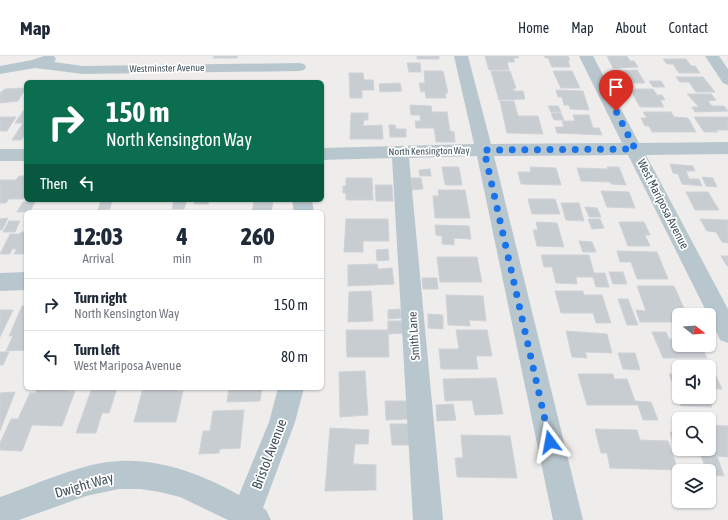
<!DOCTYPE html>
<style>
body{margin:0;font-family:"Asap Condensed",sans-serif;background:#f2f2f3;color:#1f2937;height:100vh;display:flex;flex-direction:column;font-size:15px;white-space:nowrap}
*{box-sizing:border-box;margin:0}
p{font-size:13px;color:#747a83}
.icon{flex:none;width:22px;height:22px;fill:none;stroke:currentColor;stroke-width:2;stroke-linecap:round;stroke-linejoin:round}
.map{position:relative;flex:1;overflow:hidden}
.side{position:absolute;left:24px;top:154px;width:300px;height:180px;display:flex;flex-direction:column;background:#fff;border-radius:6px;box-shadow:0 1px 3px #0004}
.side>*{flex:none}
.guide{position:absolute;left:24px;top:24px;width:300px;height:122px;border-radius:6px;box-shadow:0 1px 3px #0004;background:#0b6e4f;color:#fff;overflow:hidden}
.needle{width:26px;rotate:107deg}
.fabs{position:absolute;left:672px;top:252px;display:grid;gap:8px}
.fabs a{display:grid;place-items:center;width:44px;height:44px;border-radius:6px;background:#fff;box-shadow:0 1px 3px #0004;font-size:20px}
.pin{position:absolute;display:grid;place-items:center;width:34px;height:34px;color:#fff;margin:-41px -17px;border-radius:50% 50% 50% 0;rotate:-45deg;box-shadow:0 0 4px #0007}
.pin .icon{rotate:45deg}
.me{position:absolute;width:44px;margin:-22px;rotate:347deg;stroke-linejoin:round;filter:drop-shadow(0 0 3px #0008)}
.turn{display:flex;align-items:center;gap:14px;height:84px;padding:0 16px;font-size:18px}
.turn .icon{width:52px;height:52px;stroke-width:2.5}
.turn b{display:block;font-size:28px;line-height:34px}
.then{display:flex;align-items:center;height:38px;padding:0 16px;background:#0003;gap:8px;font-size:15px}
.eta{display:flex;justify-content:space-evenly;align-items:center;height:68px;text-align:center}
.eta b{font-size:24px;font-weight:800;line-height:28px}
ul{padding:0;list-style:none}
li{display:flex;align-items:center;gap:12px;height:52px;padding:0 16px;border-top:1px solid #e0e1e3}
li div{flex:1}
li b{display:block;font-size:15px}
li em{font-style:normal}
header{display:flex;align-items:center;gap:24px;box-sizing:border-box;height:56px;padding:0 20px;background:#fff;border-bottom:1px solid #e0e1e3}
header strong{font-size:19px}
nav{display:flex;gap:22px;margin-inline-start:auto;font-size:14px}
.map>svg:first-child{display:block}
.building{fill:#c8cdd2;stroke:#cfd3d9}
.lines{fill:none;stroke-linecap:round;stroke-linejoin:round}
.minor{fill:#b8c7ce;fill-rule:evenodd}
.route{stroke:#1a73e8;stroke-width:7;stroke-dasharray:0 12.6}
.labels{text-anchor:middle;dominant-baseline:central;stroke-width:3.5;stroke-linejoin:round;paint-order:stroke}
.far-street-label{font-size:10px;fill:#43535c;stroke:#fff}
.street-label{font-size:12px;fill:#43535c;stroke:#fff}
.near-street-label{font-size:14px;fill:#43535c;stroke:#fff}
</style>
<header>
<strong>Map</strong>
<nav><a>Home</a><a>Map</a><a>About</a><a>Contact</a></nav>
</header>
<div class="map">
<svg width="728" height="464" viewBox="0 0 728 464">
<rect width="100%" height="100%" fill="#efecec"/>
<!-- building -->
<path class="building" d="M214,0H237V2H213Z
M417,0H439V3H417Z
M485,0H518L519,2H513L515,6H507L509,14H489Z
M544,0H568L570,4H568L570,11H552L548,2H545Z
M607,0H627L630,5H634L638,11L613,12Z
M663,3H686L691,10H695L700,17H679L673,8H667Z
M407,7H420L421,16H409Z
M637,14L645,27H623L615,15Z
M424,15H443L448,37H445L446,42H426L425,35L421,36L419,27H425Z
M491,15H510L516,32L513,33L514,35H523L525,43L499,44Z
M553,15H572L580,32H561Z
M349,17H363L364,24H373L374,34H362V42H350Z
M676,21H703L715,36H696L689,26H680Z
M649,25H661L665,31H653Z
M400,27L402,35L380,36L379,28Z
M26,32L18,45L0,47V37L5,33Z
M630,33H653L657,39H662L665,44H660L664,51H640Z
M556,34L583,35L589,54L570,53L569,49H564L562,41H558Z
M687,38H711L716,44L708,45L712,50H724L728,55L695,56L692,51H699Z
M500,45H514L518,60H538L543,78L507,77Z
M410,49L431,50L432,56H447L450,75L454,76L455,86H436L434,72H416L415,65H421L420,59H411Z
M548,50H558L561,56H551Z
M24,54H26V80H24L21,84H12L23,67H15Z
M643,56H671L674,61L688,62L696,76H652L649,70H645L641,62H647Z
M351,57H368V64H364L363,70L382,69L383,83H350Z
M551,57H561L564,64H554Z
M573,59H589L593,72H599L602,79L557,77L555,71H564L562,65H575Z
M0,61H16L7,75H0Z
M694,61H728V74H716L718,76H704Z
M389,69H395L396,73H406V81H390Z
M670,108L693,110L695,115H686L689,123H699L702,130L682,128L678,118L673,117Z
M442,111H459L462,129H445Z
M530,111L556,112L561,129L521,128L518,116H531Z
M607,111H619L626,129L611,128L610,126L581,125L577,112L608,113Z
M430,113L431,120H420L419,114Z
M19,120H26V137L23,143H9L6,147H0V124H16Z
M702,121L713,122L717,131L706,130Z
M346,122H372L373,144H346V137H343V130H346Z
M411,122H421L423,133L412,134Z
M375,129H392L393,145H376Z
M438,134H465L470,162H435L433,140H439Z
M601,135L629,136L635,152L607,151Z
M686,136H708L719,154H695Z
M528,143H555L560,158H532Z
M112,144L110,153L98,154L101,145Z
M174,144H187L184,153H172Z
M195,144H209L208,148H194Z
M23,146H35L30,156H17Z
M254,146H273L271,156H242H252Z
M561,147H579L584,165L566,164Z
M585,151L597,152L601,161H589Z
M8,162L2,174H0V163Z
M346,163H388L389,185H363V196H344Z
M588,163H600L604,172L592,173Z
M700,163L728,164V187L722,186L716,176L707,175Z
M9,165H20L15,176H3Z
M536,166L557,167L564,191L537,190L533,174H538Z
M619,166H644L650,179H645L650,190H628Z
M435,169L469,170L471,183L454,182V189L442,188V180L436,179Z
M21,176H26V198H14L17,193H12L10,198H0L10,178H20Z
M579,185L592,186L596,196H583Z
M388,193L389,204L377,205L376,194Z
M617,195L657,196L668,223H637L631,206H620Z
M541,199H589L594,217H605L609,231H596L593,221H576L577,228L556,227L552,211H544Z
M721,200H728V210H727Z
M437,201H477L482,226H440Z
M377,208L378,213L392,212L394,228L348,230V209Z
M609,216H623L627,228H613Z
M422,222H437L438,233H423Z
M637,230H674L687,259H679V266H640L636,254L646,255Z
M371,235L373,265L348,266L349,236Z
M555,235H583L584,239H602L611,267H596L593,257H561Z
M446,239L483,240L486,265L469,264L470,270L448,269Z
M618,243H628L638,269H627Z
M22,250H26V294L6,295L13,280H9Z
M400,253L401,262L388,263V254Z
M0,254H13L0,281Z
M428,258L443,259V273L428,272Z
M388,265H405L406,277L388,278Z
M346,274H388L389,301H347Z
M456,274H487L492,300H476L478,313H441L439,293H459Z
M566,275L607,278L612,297L585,296L587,302L572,301Z
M652,276H666L669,283H679V289H701L707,302H663Z
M0,296H9L3,309H0Z
M618,297H635L640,314L623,313Z
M365,315L368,359L340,361L339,316Z
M578,318H613L614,323H627L635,345L651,346L658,364H643L638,349H587Z
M669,318H679V341H708L712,351L681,350Z
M709,319L716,320L722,333H709Z
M496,322L503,358L475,359L472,344L445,345L443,323Z
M38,332H68L67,335H75L62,370L32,369L22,395L0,394V387L11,363H18L30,337H35Z
M92,332H117L109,357H102L96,377H76Z
M143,332H178L177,335H183L176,366H134Z
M229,332H262L260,345L227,346Z
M15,336L0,375V337Z
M385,345H407L409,363L386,364Z
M453,348L456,364L437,365L436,349Z
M244,354L240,392L220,393L219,397L199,398L203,375H210L213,355Z
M390,368H409L410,389H392Z
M709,369L728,370V401L717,400L724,420L709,419V415H707L701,400L677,399L670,376L679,377V393H709Z
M330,372L369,374L368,388H355L353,408L376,409V434L325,435Z
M595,373L637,374L640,384L668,385L678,414L610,412L607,397H601Z
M461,379L510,380L517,422L457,421L455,402H463Z"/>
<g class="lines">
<!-- minor -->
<path class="minor" d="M44,0H54L56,3L54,6L83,10L299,7L304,8L306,11L304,14L299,15L83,18L35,12L0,18V10L32,4Z
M454,0H468L491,88L622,87L579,0H593L639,87L728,86V98L646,99L728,253V287L720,284L709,259H708L628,99L494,100L583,464H553L477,100L409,102L443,464H413L392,102L322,104V92L474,88Z
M705,0H719L728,13V29L723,27Z
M0,93H26V105H0Z
M292,144H312L314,156H294Z
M26,216V234L0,235V217Z
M278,332H304L295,366L263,452L266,454L271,464H228L180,441L160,436L140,433H119L86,440L19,464H0V441C36,429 82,406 120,405C162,403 203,419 239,439L269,366Z"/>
</g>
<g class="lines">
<!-- route -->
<path class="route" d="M550,386L484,94L635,93L616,55"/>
</g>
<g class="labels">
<!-- far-street labels -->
<g class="far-street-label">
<text transform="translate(167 12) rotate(-1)">Westminster Avenue</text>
<text transform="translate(429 95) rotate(-1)">North Kensington Way</text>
</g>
<!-- street labels -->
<g class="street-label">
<text transform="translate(663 148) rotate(63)">West Mariposa Avenue</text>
<text transform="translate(414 280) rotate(-94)">Smith Lane</text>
</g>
<!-- near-street labels -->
<g class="near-street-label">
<text transform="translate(269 398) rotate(-69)">Bristol Avenue</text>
<text transform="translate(84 429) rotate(-16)">Dwight Way</text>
</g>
</g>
</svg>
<div class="fabs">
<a><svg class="needle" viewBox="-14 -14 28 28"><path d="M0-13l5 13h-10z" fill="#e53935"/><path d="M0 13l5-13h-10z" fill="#747a83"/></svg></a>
<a><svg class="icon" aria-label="sound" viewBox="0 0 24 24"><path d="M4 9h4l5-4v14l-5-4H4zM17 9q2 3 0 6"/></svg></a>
<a><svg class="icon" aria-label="search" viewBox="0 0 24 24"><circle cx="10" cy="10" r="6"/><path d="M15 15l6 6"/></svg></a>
<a><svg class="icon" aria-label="layers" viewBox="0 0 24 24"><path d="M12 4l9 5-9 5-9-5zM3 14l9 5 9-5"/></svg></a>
</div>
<div class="pin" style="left:616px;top:55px;background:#d93025"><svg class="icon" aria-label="arrive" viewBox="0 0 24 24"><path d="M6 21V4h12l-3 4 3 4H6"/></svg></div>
<svg class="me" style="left:550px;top:386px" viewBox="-20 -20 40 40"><path d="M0-17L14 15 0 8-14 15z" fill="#1a73e8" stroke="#fff" stroke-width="4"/></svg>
<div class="guide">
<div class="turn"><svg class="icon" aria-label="right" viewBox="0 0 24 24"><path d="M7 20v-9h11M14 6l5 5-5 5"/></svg><div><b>150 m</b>North Kensington Way</div></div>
<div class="then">Then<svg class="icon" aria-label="left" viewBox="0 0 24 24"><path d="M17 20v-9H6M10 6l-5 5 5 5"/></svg></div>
</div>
<section class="side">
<div class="eta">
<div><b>12:03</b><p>Arrival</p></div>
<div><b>4</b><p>min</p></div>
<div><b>260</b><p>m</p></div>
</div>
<ul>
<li><svg class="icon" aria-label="right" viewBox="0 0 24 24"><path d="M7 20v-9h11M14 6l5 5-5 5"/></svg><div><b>Turn right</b><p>North Kensington Way</p></div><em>150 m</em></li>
<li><svg class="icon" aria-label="left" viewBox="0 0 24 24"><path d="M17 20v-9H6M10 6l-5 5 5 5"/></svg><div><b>Turn left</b><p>West Mariposa Avenue</p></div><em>80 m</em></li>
</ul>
</section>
</div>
